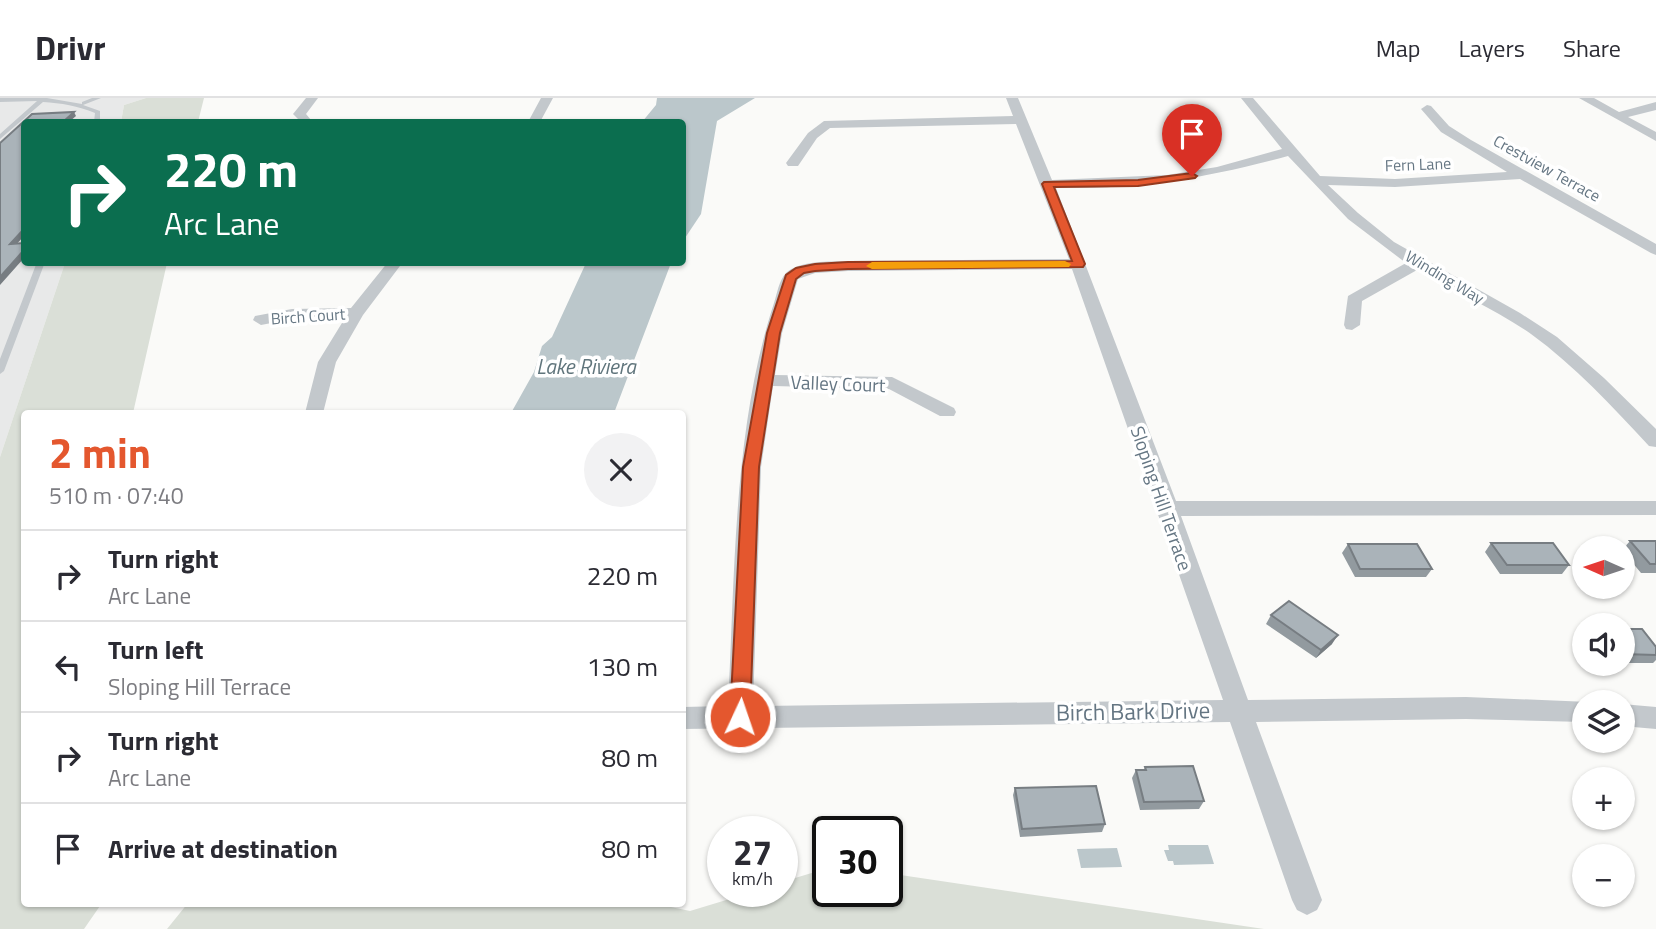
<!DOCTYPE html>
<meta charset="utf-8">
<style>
body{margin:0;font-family:"Titillium Web",sans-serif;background:#f2f2f3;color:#2b2b33;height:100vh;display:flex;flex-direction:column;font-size:26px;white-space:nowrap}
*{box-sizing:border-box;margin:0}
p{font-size:23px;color:#7c7c81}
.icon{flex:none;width:38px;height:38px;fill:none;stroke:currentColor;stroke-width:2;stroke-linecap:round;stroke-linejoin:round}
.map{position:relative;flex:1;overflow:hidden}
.sheet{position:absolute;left:21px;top:312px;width:665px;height:497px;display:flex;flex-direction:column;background:#fff;border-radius:7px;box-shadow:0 2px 5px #0004}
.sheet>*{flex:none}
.hud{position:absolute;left:21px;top:21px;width:665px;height:147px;border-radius:7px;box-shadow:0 2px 5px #0004;background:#0b6e4f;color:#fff;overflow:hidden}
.needle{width:46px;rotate:273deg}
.fabs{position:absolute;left:1572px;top:438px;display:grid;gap:14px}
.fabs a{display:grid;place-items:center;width:63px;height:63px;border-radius:50%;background:#fff;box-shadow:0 2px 5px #0004;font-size:35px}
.speed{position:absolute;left:707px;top:718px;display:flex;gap:14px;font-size:35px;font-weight:700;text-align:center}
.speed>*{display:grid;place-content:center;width:91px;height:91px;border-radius:50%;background:#fff;box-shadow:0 2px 5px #0004;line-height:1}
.speed small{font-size:18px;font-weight:400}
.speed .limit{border:4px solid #111;border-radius:10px;background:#fff;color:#111}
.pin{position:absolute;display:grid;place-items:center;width:60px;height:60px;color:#fff;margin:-72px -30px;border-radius:50% 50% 50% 0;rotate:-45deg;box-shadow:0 0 7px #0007}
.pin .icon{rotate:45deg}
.me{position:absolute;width:77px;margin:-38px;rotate:3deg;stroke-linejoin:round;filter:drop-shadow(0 0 5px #0008)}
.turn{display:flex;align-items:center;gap:24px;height:147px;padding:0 28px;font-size:32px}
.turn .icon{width:91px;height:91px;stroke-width:2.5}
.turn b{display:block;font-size:49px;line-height:60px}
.round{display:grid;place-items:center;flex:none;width:74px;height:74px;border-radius:37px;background:#f2f2f3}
.overview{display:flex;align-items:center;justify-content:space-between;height:119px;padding:0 28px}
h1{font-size:42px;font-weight:700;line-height:52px;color:#e4572e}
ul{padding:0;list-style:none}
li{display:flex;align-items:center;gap:21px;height:91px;padding:0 28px;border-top:2px solid #e1e1e2}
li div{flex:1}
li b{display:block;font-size:26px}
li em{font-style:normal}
header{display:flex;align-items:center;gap:42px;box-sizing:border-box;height:98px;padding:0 35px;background:#fff;border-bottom:2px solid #e1e1e2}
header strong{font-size:33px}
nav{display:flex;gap:38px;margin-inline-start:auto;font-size:24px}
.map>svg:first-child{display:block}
.built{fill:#e8e9e9}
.green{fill:#dadfd7}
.water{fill:#bbc7cb}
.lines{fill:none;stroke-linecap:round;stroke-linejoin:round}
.service{fill:#c3c8cc;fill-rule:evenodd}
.minor{fill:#c3c8cc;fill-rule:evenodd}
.wall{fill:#929a9f}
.shaded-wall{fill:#777d82}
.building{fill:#aab3b9;stroke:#777d82;stroke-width:2}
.route{fill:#e4572e;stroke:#94391e;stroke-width:2}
.slow{fill:#f59e0b}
.labels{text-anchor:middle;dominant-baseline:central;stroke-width:7;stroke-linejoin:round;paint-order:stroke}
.far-street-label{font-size:16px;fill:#657683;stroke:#fff}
.street-label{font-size:19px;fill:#657683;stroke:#fff}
.water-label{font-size:21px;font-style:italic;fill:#60757c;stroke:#fff}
.near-street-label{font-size:23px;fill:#657683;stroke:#fff}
</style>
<header>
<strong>Drivr</strong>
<nav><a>Map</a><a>Layers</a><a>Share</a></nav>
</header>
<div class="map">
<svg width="1656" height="831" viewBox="0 0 1656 831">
<rect width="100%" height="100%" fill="#fafaf8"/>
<!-- built -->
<path class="built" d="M0,0H146L124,7L121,24H24V164L65,165L0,359Z"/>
<!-- green -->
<path class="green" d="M146,0H204L198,24H121L124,7Z
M65,165H167L133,315H24V805H102L84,831H0V359Z
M828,770V793H887V775L1264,831H167L188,805H652L690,813L756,793H782V784Z"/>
<!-- water -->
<path class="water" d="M657,0H755L717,23L701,116L683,143L682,24H642L656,7Z
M586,165H671L614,315H511L534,274L542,248L552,239Z
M1168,747H1208L1214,766L1174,767L1173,763H1168L1164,752H1169Z
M1117,750L1122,769L1081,770L1077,751Z"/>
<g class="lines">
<!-- service -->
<path class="service" d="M0,0H47L82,6V4L92,0H101L83,7L100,13V24H94L95,15C78,8 61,5 43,4L0,41V36L37,3L0,4Z
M37,164H45L4,273L0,276V261Z"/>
<!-- minor -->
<path class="minor" d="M306,0H318L306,16L311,22L309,24H301L293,16Z
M541,0H553L540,24H528Z
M1006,0H1018L1052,82L1167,77L1217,69L1282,51L1241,0H1253L1320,78L1395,81L1507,74L1441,34L1421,11L1427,7L1431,8L1449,28L1471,42L1656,146V157L1651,155L1520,81L1395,89L1328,87L1358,115L1394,144L1520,215L1557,239L1604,280L1656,331V349L1649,348C1612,308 1575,268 1531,236C1495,211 1455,194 1417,172L1362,203L1360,227L1352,232L1346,231L1344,227L1348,198L1406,165L1348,121L1288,58C1205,80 1143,91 1056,90L1176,403H1656V417L1181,418L1248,602L1466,599L1589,604H1584V624L1466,621L1256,624L1322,802L1317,812L1307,817L1297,812L1292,802L1230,624L682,631V609L728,608C735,477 733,330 774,205C777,196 779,182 786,175C800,162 830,164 848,163L1069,161L1016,26L830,30L817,40L798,68H788L786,65L808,35L824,23L1013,18ZM1072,171L1223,602L753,608L761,369L773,288L889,291L940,318H954L956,314L954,310L892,279L775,277L782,235L798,181L815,175L848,173Z
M1579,0H1594L1619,14L1656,4V12L1628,19L1656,34V43Z
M388,164H403L363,217L336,264L323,315H305L318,264L345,220L292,221L261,227L253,222L255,218L292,211L351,210Z
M1622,606L1656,609V631L1622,628Z"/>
</g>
<!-- wall -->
<path class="wall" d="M1630,443H1656V475H1641L1622,452Z
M1491,445L1569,467L1562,476H1500L1485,454Z
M1348,446L1432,471L1426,479H1355L1342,455Z
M1271,517L1332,546L1316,560L1266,526Z
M1622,531L1656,549V562L1653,565H1622Z
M1145,669L1204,703L1199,711L1140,712L1132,680L1136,672H1144Z
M1015,690L1105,726L1102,734L1020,739L1013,697Z"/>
<!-- shaded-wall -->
<path class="shaded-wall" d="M74,14L76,18L69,24H63Z
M24,131V138L13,150L10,146Z
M24,152V160L0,187V179Z
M1338,537L1332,546L1316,560L1321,552Z"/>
<!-- building -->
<path class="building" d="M74,14L63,24H24V131L10,146L24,145V152L0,179V45L32,16Z
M1630,443H1656V466H1650Z
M1491,445H1553L1569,467H1507Z
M1348,446H1417L1432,471H1360Z
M1289,503L1338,537L1321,552L1271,517Z
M1622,531H1642L1656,549V557L1622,556Z
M1193,668L1204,703L1144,704L1136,672H1146L1145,669Z
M1096,688L1105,726L1022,731L1015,690Z"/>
<!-- route -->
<path class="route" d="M1192,75L1197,78L1195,80L1138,88L1054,89L1085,166L1083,169L848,171L815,173L804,175L796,181L780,235L759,369L750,619L747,625L740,627L733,625L730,619L743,369L767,235L786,177L796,170L815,166L848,164L1072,163L1042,86L1044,84L1138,82Z"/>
<!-- slow -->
<path class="slow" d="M1065,163L1071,166L1069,169L872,171L866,168L872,164Z"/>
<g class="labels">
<!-- far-street labels -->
<g class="far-street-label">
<text transform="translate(1418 66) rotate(-2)">Fern Lane</text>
<text transform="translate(1547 70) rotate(29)">Crestview Terrace</text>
<text transform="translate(1445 179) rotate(31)">Winding Way</text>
<text transform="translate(308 218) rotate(-4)">Birch Court</text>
</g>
<!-- street labels -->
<g class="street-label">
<text transform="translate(838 285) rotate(2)">Valley Court</text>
<text transform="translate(1162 400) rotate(71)">Sloping Hill Terrace</text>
</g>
<!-- water labels -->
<g class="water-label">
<text x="586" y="268">Lake Riviera</text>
</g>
<!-- near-street labels -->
<g class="near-street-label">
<text transform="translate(1133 613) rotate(-1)">Birch Bark Drive</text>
</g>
</g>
</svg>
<div class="fabs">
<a><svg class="needle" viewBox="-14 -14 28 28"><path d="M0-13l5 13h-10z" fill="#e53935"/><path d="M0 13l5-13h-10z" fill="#7c7c81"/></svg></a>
<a><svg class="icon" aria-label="sound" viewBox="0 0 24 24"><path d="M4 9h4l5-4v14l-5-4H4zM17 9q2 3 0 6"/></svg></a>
<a><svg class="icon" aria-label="layers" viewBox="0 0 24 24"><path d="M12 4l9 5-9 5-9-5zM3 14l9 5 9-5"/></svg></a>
<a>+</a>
<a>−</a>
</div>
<div class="speed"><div>27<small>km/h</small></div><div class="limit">30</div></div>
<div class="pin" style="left:1192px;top:78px;background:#d93025"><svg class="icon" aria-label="arrive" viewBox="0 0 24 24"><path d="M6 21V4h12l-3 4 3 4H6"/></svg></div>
<svg class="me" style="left:740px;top:619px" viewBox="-20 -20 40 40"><circle r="17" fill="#e4572e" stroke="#fff" stroke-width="3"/><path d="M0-11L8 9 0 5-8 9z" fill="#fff"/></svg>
<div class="hud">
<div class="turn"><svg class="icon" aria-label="right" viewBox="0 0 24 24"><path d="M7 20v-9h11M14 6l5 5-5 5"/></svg><div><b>220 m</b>Arc Lane</div></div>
</div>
<section class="sheet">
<div class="overview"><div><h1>2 min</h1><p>510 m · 07:40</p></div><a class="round"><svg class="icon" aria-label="close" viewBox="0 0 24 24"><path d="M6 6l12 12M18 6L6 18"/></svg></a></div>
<ul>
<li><svg class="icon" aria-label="right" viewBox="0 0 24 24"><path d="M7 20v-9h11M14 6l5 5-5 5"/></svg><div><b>Turn right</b><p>Arc Lane</p></div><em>220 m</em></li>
<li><svg class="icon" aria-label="left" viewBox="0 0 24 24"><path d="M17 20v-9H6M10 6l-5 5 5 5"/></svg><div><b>Turn left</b><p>Sloping Hill Terrace</p></div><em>130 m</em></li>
<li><svg class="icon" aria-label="right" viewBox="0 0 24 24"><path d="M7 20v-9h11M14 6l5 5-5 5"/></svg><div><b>Turn right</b><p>Arc Lane</p></div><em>80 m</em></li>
<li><svg class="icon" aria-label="arrive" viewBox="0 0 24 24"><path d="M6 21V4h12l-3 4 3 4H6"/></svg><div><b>Arrive at destination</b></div><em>80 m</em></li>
</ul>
</section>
</div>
